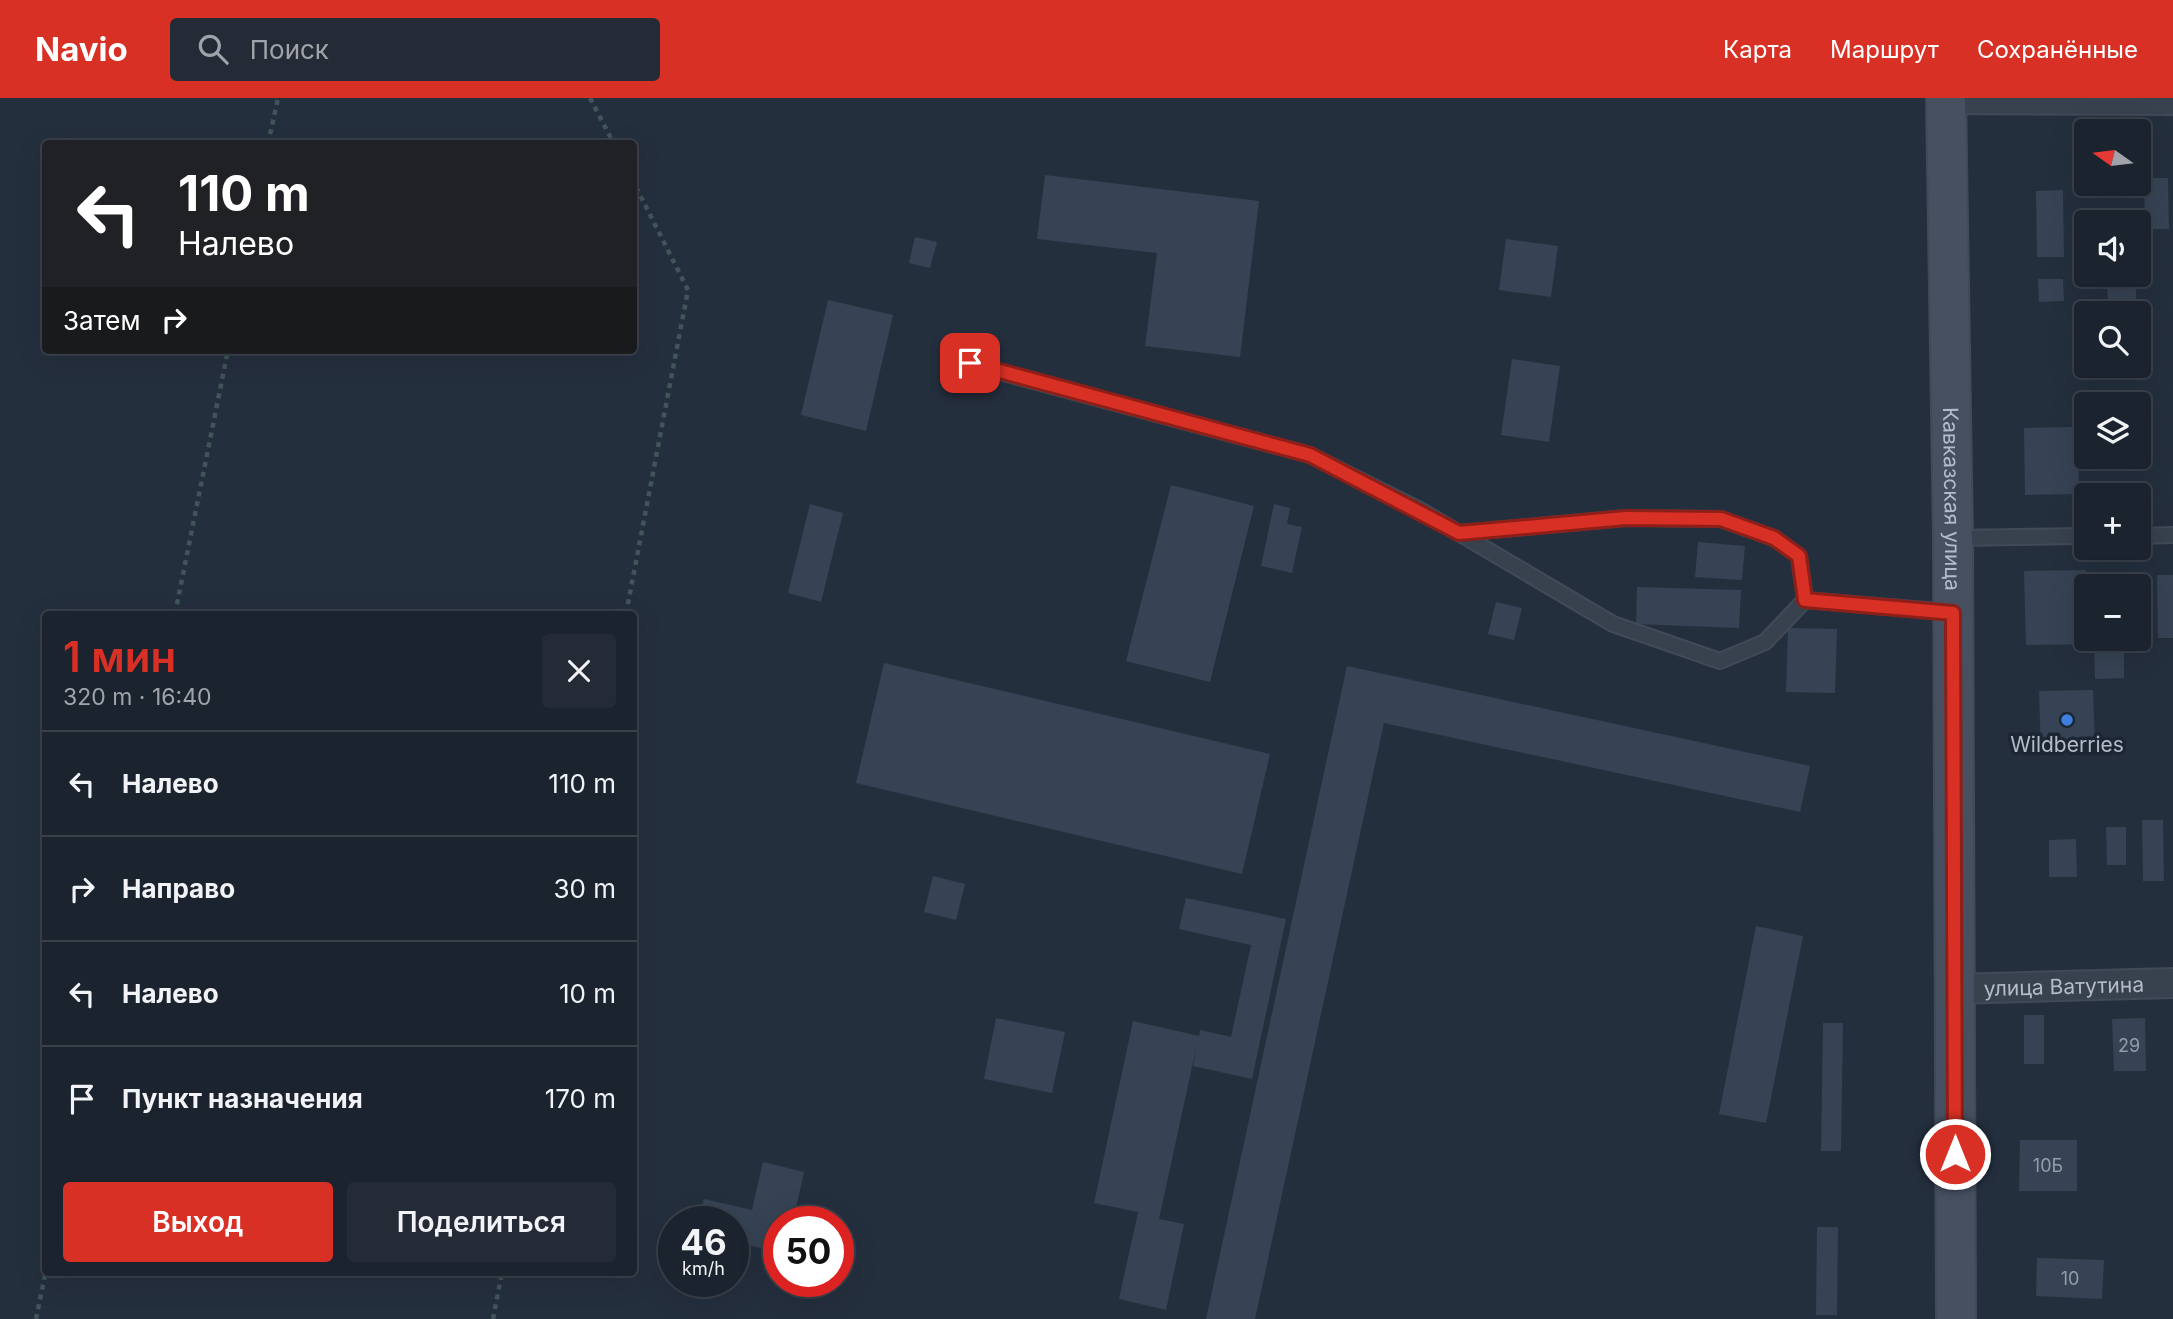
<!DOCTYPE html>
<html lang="ru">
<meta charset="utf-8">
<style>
body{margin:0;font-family:Inter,sans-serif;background:#242b36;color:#f1f3f6;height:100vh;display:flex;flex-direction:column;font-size:26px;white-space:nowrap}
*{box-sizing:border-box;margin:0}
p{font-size:23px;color:#a0a4aa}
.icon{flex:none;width:38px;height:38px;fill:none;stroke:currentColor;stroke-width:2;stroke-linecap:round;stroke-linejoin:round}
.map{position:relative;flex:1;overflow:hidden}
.drawer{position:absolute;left:42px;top:513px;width:595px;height:665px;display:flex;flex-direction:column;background:#1b232e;border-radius:7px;box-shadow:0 7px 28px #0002,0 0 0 2px #39404a}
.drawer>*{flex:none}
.guide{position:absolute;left:42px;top:42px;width:595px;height:214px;border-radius:7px;box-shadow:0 7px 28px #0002,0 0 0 2px #39404a;background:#202124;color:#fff;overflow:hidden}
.needle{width:46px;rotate:284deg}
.buttons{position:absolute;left:2074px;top:21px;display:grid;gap:14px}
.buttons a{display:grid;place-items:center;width:77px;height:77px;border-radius:7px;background:#1b232e;box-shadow:0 7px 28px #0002,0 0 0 2px #39404a;font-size:35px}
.speed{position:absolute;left:658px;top:1108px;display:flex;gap:14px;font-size:35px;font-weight:700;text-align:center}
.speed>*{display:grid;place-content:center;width:91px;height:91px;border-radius:50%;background:#1b232e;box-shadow:0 7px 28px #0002,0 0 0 2px #39404a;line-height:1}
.speed small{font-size:18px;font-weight:400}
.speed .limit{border:10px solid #d22;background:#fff;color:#111}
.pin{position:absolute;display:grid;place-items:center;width:60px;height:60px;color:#fff;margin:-30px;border-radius:14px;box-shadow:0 4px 10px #0006}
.me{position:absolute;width:77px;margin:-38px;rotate:0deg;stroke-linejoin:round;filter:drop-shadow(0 0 5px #0008)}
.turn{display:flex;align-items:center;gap:24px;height:147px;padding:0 21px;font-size:32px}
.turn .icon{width:91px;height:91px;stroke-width:2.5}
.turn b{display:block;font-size:49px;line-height:60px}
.then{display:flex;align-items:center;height:66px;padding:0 21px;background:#0003;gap:14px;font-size:26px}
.round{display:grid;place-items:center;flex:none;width:74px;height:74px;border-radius:7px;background:#242b36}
.headline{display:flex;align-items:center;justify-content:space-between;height:119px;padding:0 21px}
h1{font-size:42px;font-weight:600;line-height:52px;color:#d93025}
.action{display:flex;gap:14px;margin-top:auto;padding:14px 21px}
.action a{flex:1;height:80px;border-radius:7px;background:#d93025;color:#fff;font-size:28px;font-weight:600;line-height:80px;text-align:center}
.action a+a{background:#242b36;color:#f1f3f6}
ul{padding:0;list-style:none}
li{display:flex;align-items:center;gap:21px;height:105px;padding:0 21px;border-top:2px solid #39404a}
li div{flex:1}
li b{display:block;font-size:26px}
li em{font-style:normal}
header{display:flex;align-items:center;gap:42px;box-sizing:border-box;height:98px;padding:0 35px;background:#d93025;color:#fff}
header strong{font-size:33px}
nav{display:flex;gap:38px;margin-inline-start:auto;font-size:24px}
.search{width:490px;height:63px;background:#242b36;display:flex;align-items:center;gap:18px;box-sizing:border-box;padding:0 24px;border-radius:7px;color:#a0a4aa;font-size:26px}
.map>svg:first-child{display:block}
.building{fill:#364354}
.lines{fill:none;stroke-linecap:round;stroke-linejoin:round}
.service-casing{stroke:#414a57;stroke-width:18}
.minor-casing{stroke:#414a57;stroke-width:32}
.secondary-casing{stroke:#414a57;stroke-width:42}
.path{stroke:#3f5557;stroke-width:4.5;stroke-dasharray:5 5;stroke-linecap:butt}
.service{stroke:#38414e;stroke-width:14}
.minor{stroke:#38414e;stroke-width:28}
.secondary{stroke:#465061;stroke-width:38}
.route-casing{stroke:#8d1f18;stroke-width:18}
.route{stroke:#d93025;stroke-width:12}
.shop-dot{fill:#3f7fe0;stroke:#1d2633;stroke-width:2.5}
.labels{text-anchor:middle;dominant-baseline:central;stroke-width:7;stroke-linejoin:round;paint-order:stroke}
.number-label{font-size:18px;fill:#929caa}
.street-label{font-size:21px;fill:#b4bcc9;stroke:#1d2633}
.poi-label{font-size:21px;fill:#b4bcc9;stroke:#1d2633}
</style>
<header>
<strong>Navio</strong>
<div class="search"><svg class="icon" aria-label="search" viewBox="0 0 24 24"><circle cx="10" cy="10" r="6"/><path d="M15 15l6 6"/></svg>Поиск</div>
<nav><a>Карта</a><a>Маршрут</a><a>Сохранённые</a></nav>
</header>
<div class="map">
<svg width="2173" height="1221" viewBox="0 0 2173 1221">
<rect width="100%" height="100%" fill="#242f3e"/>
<!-- building -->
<path class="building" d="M1045,77L1259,103L1240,259L1145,248L1157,155L1037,141Z
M2144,80H2168L2169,131H2145Z
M2063,92L2064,159H2037L2036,93Z
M2105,113H2135V124H2106Z
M915,139L937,144L930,170L909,165Z
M1506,141L1558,148L1551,199L1499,192Z
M2107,177H2136V214H2108Z
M2038,181H2063L2064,203L2039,204Z
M828,202L893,217L866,333L801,317Z
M1512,261L1560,268L1549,344L1501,337Z
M2078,329L2079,396L2025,397L2024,330Z
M1171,387L1254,408L1210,584L1126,563Z
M810,406L843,415L821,504L788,495Z
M1274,406L1290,410L1287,426L1302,429L1292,475L1261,468Z
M1698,444L1745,448L1742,482L1695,479Z
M2086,472L2087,546L2026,547L2024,473Z
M2157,477H2173V540H2158Z
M1637,489L1741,492L1739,530L1636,526Z
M1496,504L1522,510L1514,542L1488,536Z
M1788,530L1837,531L1835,595L1786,594Z
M2094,541H2124V580L2095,581Z
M884,565L1270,656L1242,776L856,685Z
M1347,568L1810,668L1800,714L1384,625L1255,1221H1206Z
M2093,592L2095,651L2041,653L2039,593Z
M2142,722H2163L2164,783H2143Z
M2106,729H2126V767H2107Z
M2076,741L2077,779H2049V742Z
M933,778L965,786L956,822L924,814Z
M1186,800L1286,821L1252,981L1193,968L1197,946L1159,1121L1184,1126L1166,1212L1119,1201L1138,1114L1094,1105L1133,923L1199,938L1200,932L1231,939L1251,847L1179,831Z
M1756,828L1803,838L1766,1025L1719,1016Z
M2024,917H2044V966H2024Z
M996,920L1065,934L1052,995L984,981Z
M2145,920L2146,973H2114L2112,921Z
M1823,925H1843L1841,1053H1821Z
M2020,1042H2077V1093H2019Z
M763,1064L804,1074L793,1124H779V1154L733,1144V1124H698L704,1101L752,1112Z
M1817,1129H1838L1837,1217H1816Z
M2037,1160L2104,1162L2102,1201L2036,1198Z"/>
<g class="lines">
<!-- service casing -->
<g class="service-casing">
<path id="service" d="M970,266L1310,357L1420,412L1613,526L1720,563L1765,544L1805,502L1951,514
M1459,435L1626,420L1721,421L1774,440L1799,458L1805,502
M2138,438L2173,437
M1954,440L2086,438"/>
</g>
<!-- minor casing -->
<g class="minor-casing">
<g id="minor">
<path d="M1946,1L2173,2"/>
<path id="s1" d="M1954,891L2173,885"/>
</g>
</g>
<!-- secondary casing -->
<g class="secondary-casing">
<g id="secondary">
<path id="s2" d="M1946,0L1953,440L1956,1221"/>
</g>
</g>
<!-- path -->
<path class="path" d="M590,0L614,46
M268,46L278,0
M175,516L228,252
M626,516L688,192L634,85
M36,1221L46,1172
M493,1221L502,1174"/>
<!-- service -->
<use href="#service" class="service"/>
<!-- minor -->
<use href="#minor" class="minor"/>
<!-- secondary -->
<use href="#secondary" class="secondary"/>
</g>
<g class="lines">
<!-- route casing -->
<g class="route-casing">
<path id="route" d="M970,265L1310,357L1459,435L1626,420L1721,421L1774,440L1799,458L1805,502L1953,515L1955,1056"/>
</g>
<!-- route -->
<use href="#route" class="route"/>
</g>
<!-- markers -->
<circle class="shop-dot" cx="2067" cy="622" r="7"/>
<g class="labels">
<!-- number labels -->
<g class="number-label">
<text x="2129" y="947">29</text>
<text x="2048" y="1067">10Б</text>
<text x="2070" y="1180">10</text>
</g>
<!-- street labels -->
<g class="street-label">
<text stroke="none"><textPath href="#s2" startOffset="401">Кавказская улица</textPath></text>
<text stroke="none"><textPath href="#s1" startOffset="110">улица Ватутина</textPath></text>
</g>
<!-- poi labels -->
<g class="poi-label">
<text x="2067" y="646">Wildberries</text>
</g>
</g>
</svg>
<div class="buttons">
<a><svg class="needle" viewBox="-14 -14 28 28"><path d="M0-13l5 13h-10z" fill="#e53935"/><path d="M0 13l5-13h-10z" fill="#a0a4aa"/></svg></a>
<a><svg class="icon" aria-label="sound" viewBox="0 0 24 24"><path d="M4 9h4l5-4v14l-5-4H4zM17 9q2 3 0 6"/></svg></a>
<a><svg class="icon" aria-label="search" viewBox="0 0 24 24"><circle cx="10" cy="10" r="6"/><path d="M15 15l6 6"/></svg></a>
<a><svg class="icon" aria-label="layers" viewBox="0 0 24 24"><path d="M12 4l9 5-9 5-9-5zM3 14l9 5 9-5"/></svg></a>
<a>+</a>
<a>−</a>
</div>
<div class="speed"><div>46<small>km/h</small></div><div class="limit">50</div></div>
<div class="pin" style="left:970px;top:265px;background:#d93025"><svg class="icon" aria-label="arrive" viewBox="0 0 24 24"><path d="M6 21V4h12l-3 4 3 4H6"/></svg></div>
<svg class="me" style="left:1955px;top:1056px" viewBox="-20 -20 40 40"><circle r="17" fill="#d93025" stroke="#fff" stroke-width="3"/><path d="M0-11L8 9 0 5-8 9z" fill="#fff"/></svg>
<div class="guide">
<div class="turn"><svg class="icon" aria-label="left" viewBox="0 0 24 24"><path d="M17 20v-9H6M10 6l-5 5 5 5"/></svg><div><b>110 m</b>Налево</div></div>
<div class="then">Затем<svg class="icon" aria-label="right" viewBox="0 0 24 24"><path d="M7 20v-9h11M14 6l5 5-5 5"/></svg></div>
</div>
<section class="drawer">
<div class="headline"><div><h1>1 мин</h1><p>320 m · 16:40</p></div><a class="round"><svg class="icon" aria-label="close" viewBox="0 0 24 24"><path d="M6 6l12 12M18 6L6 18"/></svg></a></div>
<ul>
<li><svg class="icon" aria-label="left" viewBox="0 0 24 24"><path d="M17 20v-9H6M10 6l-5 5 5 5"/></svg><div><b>Налево</b></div><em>110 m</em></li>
<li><svg class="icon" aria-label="right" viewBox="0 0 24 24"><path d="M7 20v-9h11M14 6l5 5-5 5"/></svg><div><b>Направо</b></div><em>30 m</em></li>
<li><svg class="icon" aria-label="left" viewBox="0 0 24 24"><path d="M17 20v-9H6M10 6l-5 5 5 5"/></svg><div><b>Налево</b></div><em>10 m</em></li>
<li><svg class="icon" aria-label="arrive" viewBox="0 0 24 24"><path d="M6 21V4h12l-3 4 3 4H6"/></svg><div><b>Пункт назначения</b></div><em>170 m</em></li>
</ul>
<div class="action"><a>Выход</a><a>Поделиться</a></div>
</section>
</div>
